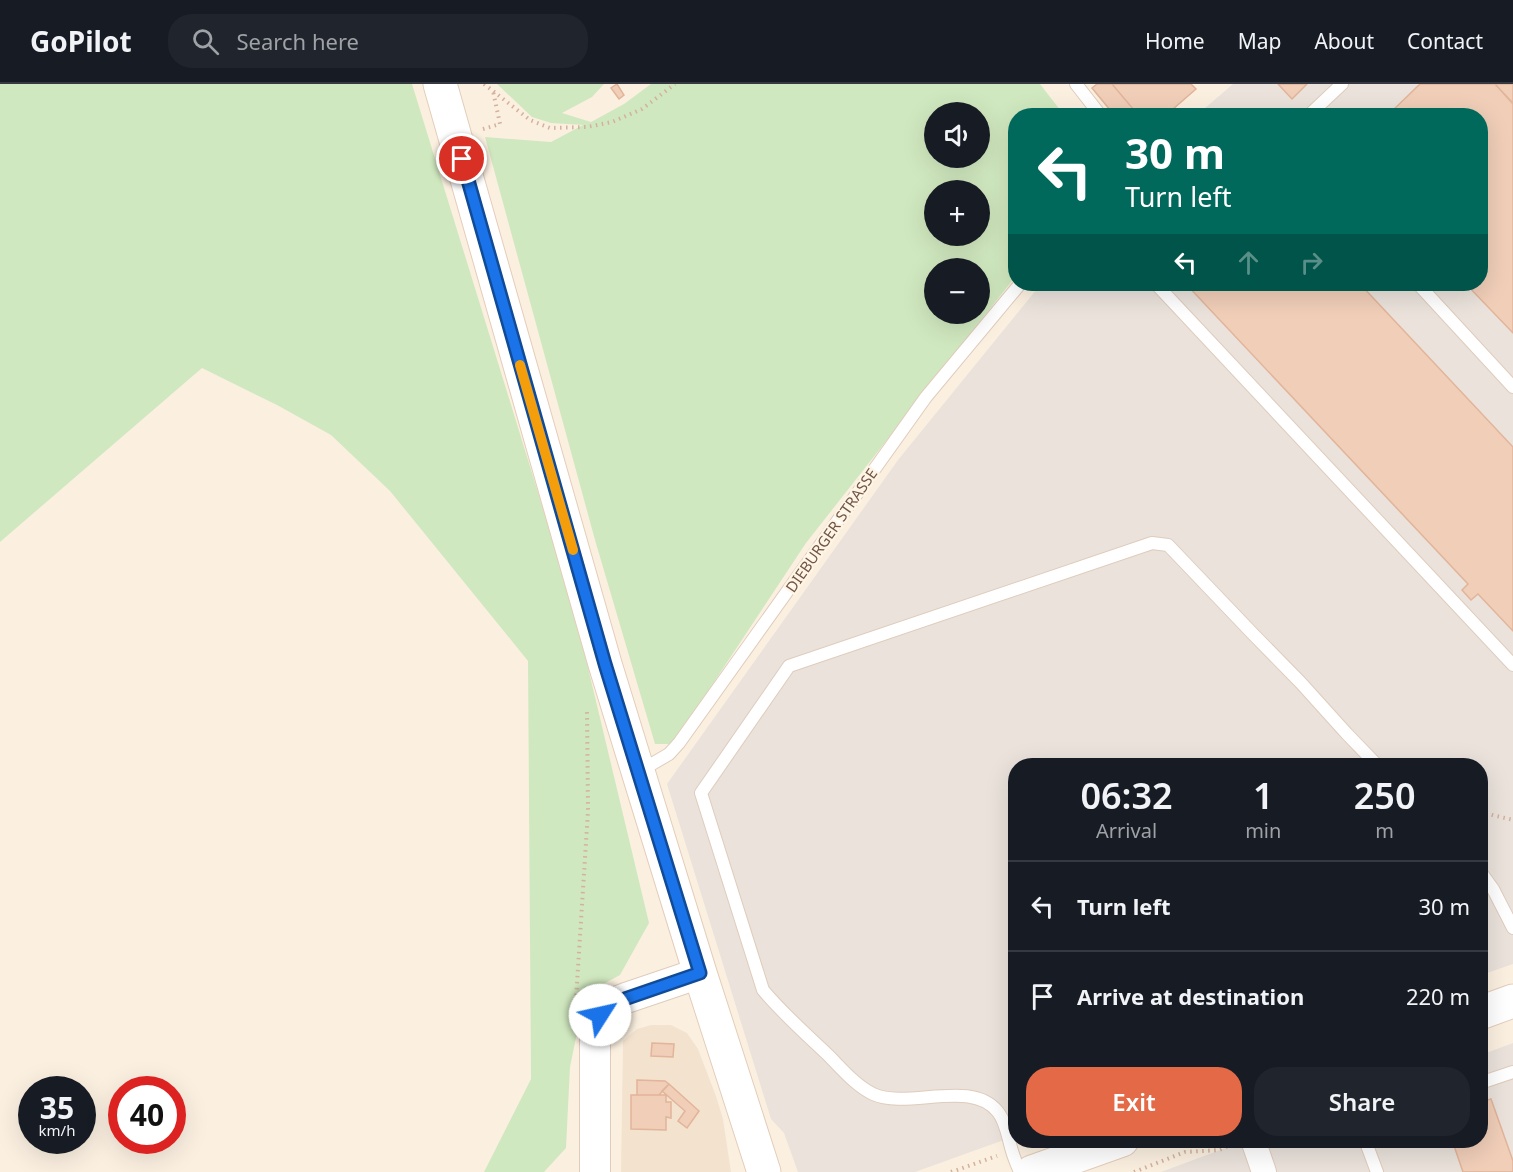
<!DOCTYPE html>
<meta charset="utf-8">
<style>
body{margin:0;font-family:"Noto Sans",sans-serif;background:#20242c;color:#f1f3f6;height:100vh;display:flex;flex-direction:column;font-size:22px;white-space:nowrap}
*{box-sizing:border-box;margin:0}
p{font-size:20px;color:#9ea1a6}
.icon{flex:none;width:33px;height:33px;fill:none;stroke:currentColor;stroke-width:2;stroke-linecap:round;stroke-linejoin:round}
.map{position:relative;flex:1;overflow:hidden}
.side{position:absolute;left:1008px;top:674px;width:480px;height:390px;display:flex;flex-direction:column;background:#171b24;border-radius:24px;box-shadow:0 6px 24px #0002}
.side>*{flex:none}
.banner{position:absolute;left:1008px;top:24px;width:480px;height:183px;border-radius:24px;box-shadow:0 6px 24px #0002;background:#00695c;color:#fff;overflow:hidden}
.tools{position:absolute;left:924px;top:18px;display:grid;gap:12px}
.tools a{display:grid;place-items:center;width:66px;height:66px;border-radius:50%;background:#171b24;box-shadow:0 6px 24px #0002;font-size:30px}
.speed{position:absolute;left:18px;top:992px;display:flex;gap:12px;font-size:30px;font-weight:700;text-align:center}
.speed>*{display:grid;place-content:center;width:78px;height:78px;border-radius:50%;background:#171b24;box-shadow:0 6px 24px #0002;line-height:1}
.speed small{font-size:15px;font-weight:400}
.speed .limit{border:9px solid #d22;background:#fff;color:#111}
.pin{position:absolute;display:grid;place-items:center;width:51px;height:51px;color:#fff;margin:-26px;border:3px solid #fff;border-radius:50%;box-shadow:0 2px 6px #0007}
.me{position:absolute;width:66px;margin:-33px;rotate:55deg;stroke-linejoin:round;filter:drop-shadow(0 0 4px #0008)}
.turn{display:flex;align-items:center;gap:21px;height:126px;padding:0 18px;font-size:27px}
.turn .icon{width:78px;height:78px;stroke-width:2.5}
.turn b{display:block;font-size:42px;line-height:51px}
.lanes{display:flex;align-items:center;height:57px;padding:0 18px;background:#0003;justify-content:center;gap:30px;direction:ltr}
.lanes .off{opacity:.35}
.eta{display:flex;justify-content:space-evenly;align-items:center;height:102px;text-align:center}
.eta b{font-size:36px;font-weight:600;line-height:42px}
.action{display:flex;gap:12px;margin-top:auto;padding:12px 18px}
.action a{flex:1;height:69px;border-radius:24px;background:#e36947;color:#fff;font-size:24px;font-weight:600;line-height:69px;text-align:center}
.action a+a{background:#20242c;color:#f1f3f6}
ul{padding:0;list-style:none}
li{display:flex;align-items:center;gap:18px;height:90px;padding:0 18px;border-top:2px solid #363941}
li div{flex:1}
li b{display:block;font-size:22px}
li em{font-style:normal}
header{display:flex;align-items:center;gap:36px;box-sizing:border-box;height:84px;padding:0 30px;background:#171b24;border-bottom:2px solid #363941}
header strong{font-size:28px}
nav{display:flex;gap:33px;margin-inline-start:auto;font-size:21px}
.search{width:420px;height:54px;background:#20242c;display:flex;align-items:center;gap:15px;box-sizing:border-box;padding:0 21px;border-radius:24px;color:#9ea1a6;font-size:22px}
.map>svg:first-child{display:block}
.residential{fill:#f3e2ce}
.industrial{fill:#eae2db}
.green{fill:#d0e8bf;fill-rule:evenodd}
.building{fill:#f0ceb8;stroke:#e2b499;stroke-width:1.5}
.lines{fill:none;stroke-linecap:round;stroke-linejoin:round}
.service-casing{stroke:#dfccbc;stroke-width:14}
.minor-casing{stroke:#dfccbc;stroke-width:26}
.tertiary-casing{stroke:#dfccbc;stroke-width:32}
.secondary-casing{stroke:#e4cdba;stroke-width:35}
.path{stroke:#d4b19c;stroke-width:4;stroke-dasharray:1.5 4.5;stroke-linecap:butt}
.service{stroke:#fff;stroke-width:12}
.minor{stroke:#fff;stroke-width:24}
.tertiary{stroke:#fff;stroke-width:30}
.secondary{stroke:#fff;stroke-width:33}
.route-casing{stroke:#114b97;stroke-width:15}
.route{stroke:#1a73e8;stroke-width:10}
.slow{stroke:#f59e0b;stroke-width:10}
.labels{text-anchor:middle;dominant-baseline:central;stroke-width:4.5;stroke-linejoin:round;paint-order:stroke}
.street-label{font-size:15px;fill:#715648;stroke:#fff5e5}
</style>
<header>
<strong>GoPilot</strong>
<div class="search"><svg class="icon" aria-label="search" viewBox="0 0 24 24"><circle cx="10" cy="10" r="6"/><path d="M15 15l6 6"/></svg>Search here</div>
<nav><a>Home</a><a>Map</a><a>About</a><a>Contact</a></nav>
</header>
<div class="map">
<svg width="1513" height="1088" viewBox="0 0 1513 1088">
<rect width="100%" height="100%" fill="#fbf0e0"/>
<!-- residential -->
<path class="residential" d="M651,941H671L687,949L698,965L716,1012L723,1035L731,1088H621L623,957L637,945Z"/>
<!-- industrial -->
<path class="industrial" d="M1233,0H1513V880L1481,891L1480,681H1016L1015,1052L915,1088H798L784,1049L771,1035L667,700L898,376L1041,200H1480V32L1197,31Z
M1513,959V1088H1161L1247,1056H1480L1481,971Z"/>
<!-- green -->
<path class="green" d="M0,0H412L574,525L649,839L620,891L585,910L570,983L566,1064L544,1088H484L531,995L528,577L390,407L331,351L277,321L202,284L0,458Z
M497,0H604L592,13L562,29L591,38L624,20L651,0H1040L1064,31L1016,32L1015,193L806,459L673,660H655L595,456L485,53L551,58L583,41L551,39L532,33ZM934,28H980V74H934ZM934,106H980V152H934ZM934,184H980V230H934Z"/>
<!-- building -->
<path class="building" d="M617,0L624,11L619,15L611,4Z
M1097,0H1112L1139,32H1115L1092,4Z
M1112,0H1191L1196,5L1165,32H1139Z
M1278,0H1307L1292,15Z
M1420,0H1495L1513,20V249L1466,200H1480V32H1387Z
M1495,0H1513V19Z
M1186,200H1360L1513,363V547L1478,510L1471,516L1462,506L1468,500Z
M652,959L674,960L673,973L651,972Z
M637,996L665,997L669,1000L659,1011H637Z
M669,1000L699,1027L687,1044L678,1037L685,1027L662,1007Z
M631,1011H666V1018H671V1034L666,1033V1046L631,1045Z
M1491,1015L1513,1077V1088H1463L1452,1056H1480V1018Z"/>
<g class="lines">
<!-- service casing -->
<g class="service-casing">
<path id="service" d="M1076,0L1101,32
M1308,32L1342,0
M1156,200L1513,581
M1418,200L1513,303
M640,687L669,670L679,659L926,313L1020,200
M1480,787L1493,805L1513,844
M1480,999L1513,988
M1365,1056L1377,1088
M1020,1088C1017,1081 1014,1074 1012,1067C1008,1054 1006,1038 998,1028C971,994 908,1026 873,1010C856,1002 842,985 828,971C806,950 783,930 763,906L701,709L789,582L1152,459L1168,461L1253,550L1301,599L1347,650L1377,681"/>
</g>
<!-- minor casing -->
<g class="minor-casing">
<path id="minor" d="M1253,1056L1264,1088"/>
</g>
<!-- tertiary casing -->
<g class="tertiary-casing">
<path id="tertiary" d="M595,1088V949L600,931L610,920L626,914L700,889"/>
</g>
<!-- secondary casing -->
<g class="secondary-casing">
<path id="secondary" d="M440,0L605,580L700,889L764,1088
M1480,929L1513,917
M1032,1088L1122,1056"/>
</g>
<!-- path -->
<path class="path" d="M484,0L530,36L550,44L587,43L612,38L642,25L675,0
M483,45L500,40L493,7
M1480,728L1513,736
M578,916L576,915L588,727L587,627
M951,1088L997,1072
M1134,1088L1185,1068L1219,1066L1231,1061"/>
<!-- service -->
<use href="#service" class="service"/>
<!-- minor -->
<use href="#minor" class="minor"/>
<!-- tertiary -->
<use href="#tertiary" class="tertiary"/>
<!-- secondary -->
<use href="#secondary" class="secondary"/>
</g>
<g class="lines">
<!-- route casing -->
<g class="route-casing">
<path id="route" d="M462,75L605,580L700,889L610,920L600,931"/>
</g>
<!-- route -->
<use href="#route" class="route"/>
<!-- slow -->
<path class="slow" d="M520,281L573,466"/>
</g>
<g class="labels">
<!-- street labels -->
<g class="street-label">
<text transform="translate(831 446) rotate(-55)">DIEBURGER STRASSE</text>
</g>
</g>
</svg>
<div class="tools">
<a><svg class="icon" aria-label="sound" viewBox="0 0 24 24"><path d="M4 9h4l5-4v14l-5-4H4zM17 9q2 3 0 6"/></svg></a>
<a>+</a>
<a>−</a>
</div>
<div class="speed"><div>35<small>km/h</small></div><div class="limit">40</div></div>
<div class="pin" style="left:462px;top:75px;background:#d93025"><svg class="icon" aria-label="arrive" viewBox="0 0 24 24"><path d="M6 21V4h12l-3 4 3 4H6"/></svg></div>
<svg class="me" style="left:600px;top:931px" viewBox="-20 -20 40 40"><circle r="19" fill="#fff"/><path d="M0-13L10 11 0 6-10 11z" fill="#1a73e8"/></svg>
<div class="banner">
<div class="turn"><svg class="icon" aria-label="left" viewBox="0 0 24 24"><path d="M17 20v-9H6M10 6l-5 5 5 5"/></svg><div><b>30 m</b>Turn left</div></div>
<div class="lanes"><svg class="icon" aria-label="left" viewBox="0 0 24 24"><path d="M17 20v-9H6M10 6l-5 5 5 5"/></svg><svg class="icon off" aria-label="ahead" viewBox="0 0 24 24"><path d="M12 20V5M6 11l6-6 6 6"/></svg><svg class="icon off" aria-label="right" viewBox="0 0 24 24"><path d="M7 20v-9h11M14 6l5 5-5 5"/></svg></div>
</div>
<section class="side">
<div class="eta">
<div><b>06:32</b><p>Arrival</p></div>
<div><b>1</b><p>min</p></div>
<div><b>250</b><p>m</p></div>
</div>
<ul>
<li><svg class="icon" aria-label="left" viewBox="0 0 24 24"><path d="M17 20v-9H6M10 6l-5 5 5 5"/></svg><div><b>Turn left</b></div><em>30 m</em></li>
<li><svg class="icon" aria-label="arrive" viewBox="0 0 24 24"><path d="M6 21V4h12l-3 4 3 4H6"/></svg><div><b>Arrive at destination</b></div><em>220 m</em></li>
</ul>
<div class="action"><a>Exit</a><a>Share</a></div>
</section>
</div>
